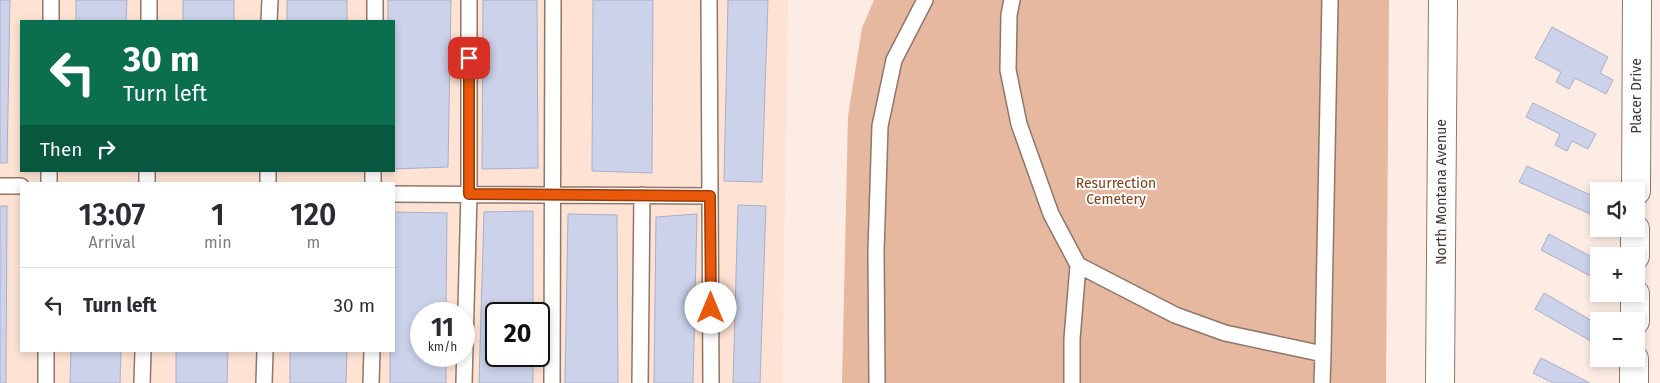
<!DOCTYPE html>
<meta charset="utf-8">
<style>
body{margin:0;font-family:"Fira Sans",sans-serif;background:#f2f2f3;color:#2b2b33;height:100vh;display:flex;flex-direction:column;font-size:19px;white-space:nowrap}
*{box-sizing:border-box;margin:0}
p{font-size:16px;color:#7c7c81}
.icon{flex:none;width:28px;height:28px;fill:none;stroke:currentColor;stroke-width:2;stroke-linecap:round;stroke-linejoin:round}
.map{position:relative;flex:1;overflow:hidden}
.drawer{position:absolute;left:20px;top:182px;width:375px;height:170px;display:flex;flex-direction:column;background:#fff;border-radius:0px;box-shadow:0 2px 8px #0003}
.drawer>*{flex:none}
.banner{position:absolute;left:20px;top:20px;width:375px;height:152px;border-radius:0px;box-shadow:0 2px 8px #0003;background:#0b6e4f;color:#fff;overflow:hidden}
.tools{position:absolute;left:1590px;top:182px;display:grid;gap:10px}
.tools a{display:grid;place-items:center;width:55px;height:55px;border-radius:0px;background:#fff;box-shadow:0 2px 8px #0003;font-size:25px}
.speed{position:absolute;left:410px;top:302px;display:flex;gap:10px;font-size:25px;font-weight:700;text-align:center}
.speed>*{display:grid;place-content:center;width:65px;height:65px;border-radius:50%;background:#fff;box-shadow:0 2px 8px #0003;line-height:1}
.speed small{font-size:12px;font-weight:400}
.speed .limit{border:2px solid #111;border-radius:8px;background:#fff;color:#111}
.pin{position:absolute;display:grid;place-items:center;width:42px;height:42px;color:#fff;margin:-21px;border-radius:10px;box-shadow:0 2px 8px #0006}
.me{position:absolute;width:55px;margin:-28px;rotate:0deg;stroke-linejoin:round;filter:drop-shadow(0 0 4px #0008)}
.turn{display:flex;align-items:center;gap:18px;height:105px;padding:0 20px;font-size:22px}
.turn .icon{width:65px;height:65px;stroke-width:2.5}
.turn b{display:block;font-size:35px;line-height:42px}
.then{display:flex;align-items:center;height:48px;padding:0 20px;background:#0003;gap:10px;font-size:19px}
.eta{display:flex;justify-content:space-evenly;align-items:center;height:85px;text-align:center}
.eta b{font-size:30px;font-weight:600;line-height:35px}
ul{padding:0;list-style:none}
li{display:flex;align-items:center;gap:15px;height:75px;padding:0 20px;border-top:1px solid #e1e1e2}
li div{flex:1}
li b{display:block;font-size:19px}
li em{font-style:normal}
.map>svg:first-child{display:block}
.built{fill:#fee3d4;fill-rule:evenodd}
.green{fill:#e5b89f}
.building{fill:#cbd2ea;stroke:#a8afc6}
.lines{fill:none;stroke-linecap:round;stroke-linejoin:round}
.service-casing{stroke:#8e776a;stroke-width:18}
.minor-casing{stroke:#8e776a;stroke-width:30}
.secondary-casing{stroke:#8e776a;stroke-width:30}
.service{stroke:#fff;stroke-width:15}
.minor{stroke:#fff;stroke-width:28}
.secondary{stroke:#fff;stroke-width:28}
.route-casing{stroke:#983908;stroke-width:12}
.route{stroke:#ea580c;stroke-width:9}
.labels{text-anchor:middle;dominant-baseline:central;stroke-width:4;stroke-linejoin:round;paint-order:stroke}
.street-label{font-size:14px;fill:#3f352f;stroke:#fdfdfd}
.park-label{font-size:14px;fill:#7d4019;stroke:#fdfdfd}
</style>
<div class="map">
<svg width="1660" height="383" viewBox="0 0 1660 383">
<rect width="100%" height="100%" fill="#fcece4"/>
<!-- built -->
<path class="built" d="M0,0H788L782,383H0ZM21,21H394V171H21ZM21,184H394V351H21ZM421,314H464V356H421ZM496,314H539V356H496Z"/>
<!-- green -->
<path class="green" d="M874,0H1389L1386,383H842L848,116L862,28Z"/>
<!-- building -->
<path class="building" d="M0,0H10L7,163H0Z
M76,0H127L126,21H76Z
M183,0H234V21H183Z
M287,0H347V21H287Z
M388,0H451L448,167L394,169V21H388Z
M483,0H537L538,168L482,169Z
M593,0H653L652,173L592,171Z
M728,0H768L762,182L724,181Z
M1552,27L1608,57L1600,73L1613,80L1606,94L1575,78L1569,89L1556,82L1561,72L1535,58Z
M1533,103L1596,134L1588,149L1572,141L1567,151L1555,145L1560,134L1526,117Z
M1527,166L1599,199V218L1519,182Z
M738,205L766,206L760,383H733Z
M0,206H7L6,383H0Z
M533,211V314H496V356H533V383H479L484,212Z
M394,212L447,213L446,314H421V356H446V383H390V351H394Z
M568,214L617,215L618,383H565Z
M697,214L693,383H654L656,217Z
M1549,234L1599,261L1598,280L1541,250Z
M1544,293L1599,325V339L1596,344L1535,309Z
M71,351H121L120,383H70Z
M176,351H228L227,383H176Z
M290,351H347L346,383H290Z
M1541,358L1590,383H1553L1533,373Z"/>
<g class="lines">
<!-- service casing -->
<g class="service-casing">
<path id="service" d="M709,0L711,383
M1012,0L1009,15L1008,70L1019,124L1051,214L1078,265L1072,339V383
M51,21V0
M149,21V0
M269,21L270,0
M375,21V0
M49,184V171
M147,184V171
M268,184V171
M373,184V171
M0,186H21
M394,194L710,196
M1078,265L1175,315L1225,333L1323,354L1322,383
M1323,354L1330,0
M46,383V351
M142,383L143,351
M264,383L265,351
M371,383L372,351
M464,383L469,194V0
M552,383L553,0
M640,383L642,195
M877,383L876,251L880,126L894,60L925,0"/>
</g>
<!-- minor casing -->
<g class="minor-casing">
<path id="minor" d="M1636,191L1637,0
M1635,256V229
M1635,321V294
M1634,383V359"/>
</g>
<!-- secondary casing -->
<g class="secondary-casing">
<path id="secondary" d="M1440,383L1443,0"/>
</g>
<!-- service -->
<use href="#service" class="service"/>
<!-- minor -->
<use href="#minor" class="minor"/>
<!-- secondary -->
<use href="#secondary" class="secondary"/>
</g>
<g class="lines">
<!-- route casing -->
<g class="route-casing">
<path id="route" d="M469,58V194L710,196L711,308"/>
</g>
<!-- route -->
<use href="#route" class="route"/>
</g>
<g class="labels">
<!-- street labels -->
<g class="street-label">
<text transform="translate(1636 96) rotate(-90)">Placer Drive</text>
<text transform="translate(1441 192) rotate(-90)">North Montana Avenue</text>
</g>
<!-- park labels -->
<g class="park-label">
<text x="1116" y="183">Resurrection<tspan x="1116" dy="16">Cemetery</tspan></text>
</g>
</g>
</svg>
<div class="tools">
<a><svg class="icon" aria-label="sound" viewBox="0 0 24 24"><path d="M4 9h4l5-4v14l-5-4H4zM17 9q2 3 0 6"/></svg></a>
<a>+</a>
<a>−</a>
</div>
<div class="speed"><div>11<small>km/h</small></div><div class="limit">20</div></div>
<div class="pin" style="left:469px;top:58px;background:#d93025"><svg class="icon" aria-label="arrive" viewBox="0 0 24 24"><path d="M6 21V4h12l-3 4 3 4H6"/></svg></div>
<svg class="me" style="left:711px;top:308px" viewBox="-20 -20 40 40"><circle r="19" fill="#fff"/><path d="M0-13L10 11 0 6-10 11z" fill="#ea580c"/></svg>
<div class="banner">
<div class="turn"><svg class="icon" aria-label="left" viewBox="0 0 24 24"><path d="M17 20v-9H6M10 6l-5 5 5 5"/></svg><div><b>30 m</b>Turn left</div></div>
<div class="then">Then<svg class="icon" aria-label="right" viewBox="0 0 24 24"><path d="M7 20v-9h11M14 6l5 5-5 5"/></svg></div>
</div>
<section class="drawer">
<div class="eta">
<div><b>13:07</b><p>Arrival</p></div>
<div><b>1</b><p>min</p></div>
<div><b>120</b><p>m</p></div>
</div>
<ul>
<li><svg class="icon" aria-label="left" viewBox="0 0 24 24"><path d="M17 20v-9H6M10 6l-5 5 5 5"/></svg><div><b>Turn left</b></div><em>30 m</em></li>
</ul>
</section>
</div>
